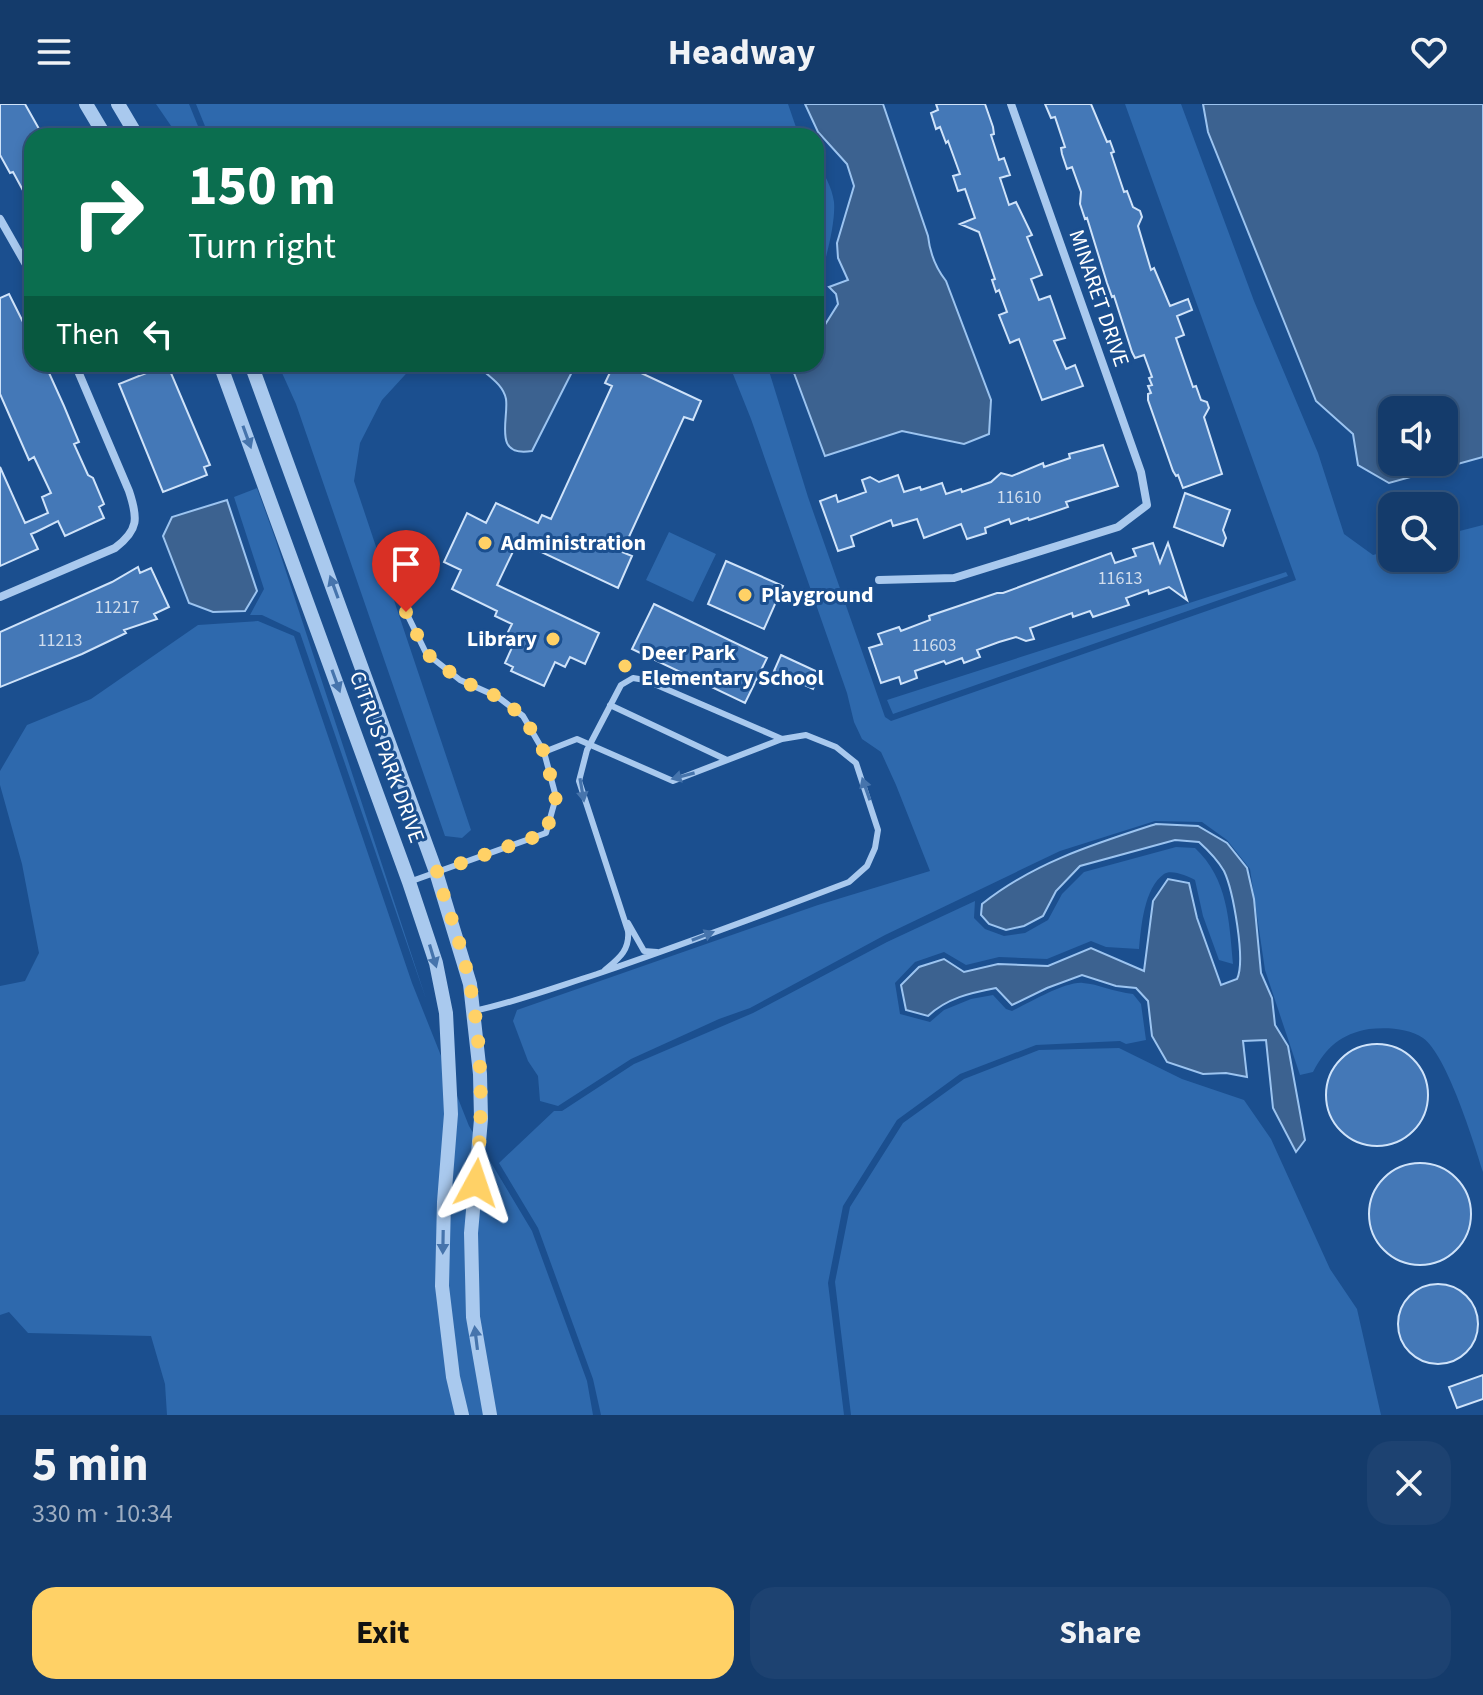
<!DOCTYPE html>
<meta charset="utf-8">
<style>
body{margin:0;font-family:"Source Sans 3",sans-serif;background:#1d4271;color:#f1f3f6;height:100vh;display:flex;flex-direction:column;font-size:30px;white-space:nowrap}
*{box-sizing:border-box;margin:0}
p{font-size:26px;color:#9dadc1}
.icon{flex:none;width:44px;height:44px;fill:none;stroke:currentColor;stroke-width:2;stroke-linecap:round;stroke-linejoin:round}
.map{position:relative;height:1311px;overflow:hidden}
.sheet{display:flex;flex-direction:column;background:#143b6b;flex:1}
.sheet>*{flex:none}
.top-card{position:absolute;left:24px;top:24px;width:800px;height:244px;border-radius:24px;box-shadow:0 4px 12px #0003,0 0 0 2px #33557e;background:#0b6e4f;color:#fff;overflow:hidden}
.tools{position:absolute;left:1378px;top:292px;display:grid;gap:16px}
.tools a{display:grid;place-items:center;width:80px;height:80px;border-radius:16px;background:#143b6b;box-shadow:0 4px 12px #0003,0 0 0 2px #33557e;font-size:40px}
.pin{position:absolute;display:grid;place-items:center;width:68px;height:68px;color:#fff;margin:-82px -34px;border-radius:50% 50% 50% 0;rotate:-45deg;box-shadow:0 0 8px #0007}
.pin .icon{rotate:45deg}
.me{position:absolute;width:88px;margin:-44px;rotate:5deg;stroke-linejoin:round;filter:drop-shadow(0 0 6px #0008)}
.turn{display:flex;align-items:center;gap:28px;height:168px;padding:0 32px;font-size:36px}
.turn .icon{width:104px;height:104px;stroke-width:2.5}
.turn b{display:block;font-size:56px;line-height:68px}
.then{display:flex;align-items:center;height:76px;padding:0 32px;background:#0003;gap:16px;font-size:30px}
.round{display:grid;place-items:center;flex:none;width:84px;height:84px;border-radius:24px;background:#1d4271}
.head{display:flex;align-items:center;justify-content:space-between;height:136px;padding:0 32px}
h1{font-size:48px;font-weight:700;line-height:60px}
.primary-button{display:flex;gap:16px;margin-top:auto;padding:16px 32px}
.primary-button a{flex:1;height:92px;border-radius:24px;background:#ffd166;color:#111;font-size:32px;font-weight:700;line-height:92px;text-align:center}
.primary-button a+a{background:#1d4271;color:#f1f3f6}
header{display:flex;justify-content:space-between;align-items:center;height:104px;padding:0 32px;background:#143b6b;font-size:36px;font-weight:700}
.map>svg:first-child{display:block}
.green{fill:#2e69ad}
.water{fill:#3c6290;stroke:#9cc4f0;stroke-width:2;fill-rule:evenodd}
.building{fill:#4478b7;stroke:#cfe3fa;stroke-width:2}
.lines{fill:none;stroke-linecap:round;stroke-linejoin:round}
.service{stroke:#a9c9ee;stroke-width:6}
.minor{stroke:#a9c9ee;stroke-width:8}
.tertiary{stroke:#a9c9ee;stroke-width:14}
.oneway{fill:#4674ac}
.route{stroke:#ffd166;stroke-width:14;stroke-dasharray:0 25.2}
.poi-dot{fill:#ffd166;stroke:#1b4f8f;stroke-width:3}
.labels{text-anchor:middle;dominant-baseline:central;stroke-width:6;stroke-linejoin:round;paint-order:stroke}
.number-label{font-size:18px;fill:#d0dded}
.street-label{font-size:22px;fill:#fff;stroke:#1b4f8f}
.poi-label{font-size:22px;font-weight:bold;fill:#fff;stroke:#1b4f8f;text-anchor:start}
</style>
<header><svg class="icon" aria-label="menu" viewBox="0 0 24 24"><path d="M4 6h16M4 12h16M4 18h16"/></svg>Headway<svg class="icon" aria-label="heart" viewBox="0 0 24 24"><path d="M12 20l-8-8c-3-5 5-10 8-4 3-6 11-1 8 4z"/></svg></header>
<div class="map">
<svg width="1483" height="1311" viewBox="0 0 1483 1311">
<rect width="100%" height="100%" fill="#1b4f8f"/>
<!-- green -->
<path class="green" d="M156,0H189L202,32H178Z
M196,0H788L799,32H209Z
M1125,0H1181L1254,197L1318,349L1344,430L1373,451L1392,446V454H1444V431L1483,421V1068C1474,1039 1447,951 1423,934C1409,924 1386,923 1369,925C1341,930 1326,943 1313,968L1300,971L1265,866L1250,765L1227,736L1202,718L1155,717L1060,747L885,831L750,904L719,915L631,955L558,1002L540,997L538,972L528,957L513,917L517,906L818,801L930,767L896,681L881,648L862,635L854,618L847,589L751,315L729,260H773L769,267L808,393L885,613L891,617L1296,476Z
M816,58C824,69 832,83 834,98C836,120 824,164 816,185Z
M278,260H415L382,296L360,339L354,377L471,726L462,734L445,732L296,300Z
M257,384L275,434L426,895L300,529L262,511H250L264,485L234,393Z
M669,428L716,450L693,498L646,476Z
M1286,468L1288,472L893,610L887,596Z
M258,517L294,532L412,879L469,1022L532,1127L587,1277L593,1311H167L165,1280L151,1232L28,1229L9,1208L0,1211V882L25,877L39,849L22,760L0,681V667L27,621L91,595L198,521Z
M1176,743L1195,744C1228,775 1229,816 1233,860L1219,856L1203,812L1195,776C1188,772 1171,765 1164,770C1144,784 1141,823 1139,845L1106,843L1091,837L1047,855L999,853L966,861L944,848L915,858L895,879L900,910L930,918L944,906L971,895L993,891L1006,905L1012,907C1029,899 1066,877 1083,879C1098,880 1114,888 1133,890L1141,900L1146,936L1126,940L1120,937L1036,941L960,970L897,1016L843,1102L828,1179L844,1311H601L593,1275L538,1124L499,1059L554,1007H562L634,960L753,909L887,838L975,797L974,814L985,825L1004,832L1025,829L1048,816L1062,790L1084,768Z
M1119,944L1182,975L1244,996L1271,1035L1330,1165L1357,1205L1381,1311H851L835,1178L850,1103L903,1019L964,975L1039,946Z"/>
<!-- water -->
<path class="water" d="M805,0H883L928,132C930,150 935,163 946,177L991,296L989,330L964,340L902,327L825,352L794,269L800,260H816V235L838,200L836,190L829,183L848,176L838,154L837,139L854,82L847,60L818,28Z
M1203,0H1483V353L1389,379L1358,361L1353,330L1316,297L1208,28ZM1392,306H1444V358H1392Z
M476,260H576L532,347C492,354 509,315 506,295C503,279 486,271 476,260Z
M227,396L257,487L245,507L213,508L189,499L163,432L172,413Z
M1156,720L1198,722L1227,739L1247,764L1254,795L1261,869L1272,894L1275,921L1288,942L1305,1036L1296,1048L1273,1004L1266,936L1243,937L1247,973L1226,969L1203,970L1167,958L1152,932L1148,897L1136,884L1116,882L1082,871L1047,884L1012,901L996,884C970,889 947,894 928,912L906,906L901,881L919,863L944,855L964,868L998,860L1048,862L1091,844L1144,867L1153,797L1168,775L1189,779L1197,814L1221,881L1237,875C1246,857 1233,786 1224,767C1217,755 1209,747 1199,738L1175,736L1080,762L1056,787L1043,812L1024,822L1006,826L989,820L981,811L982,800C1033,759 1094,740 1156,720Z"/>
<!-- building -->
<path class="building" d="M0,0H25L43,32H32V103L13,68L10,69L0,51Z
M936,0H985L993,23L994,30L991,31L999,56L1004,54L1010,71L1000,74L1009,101L1016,98L1032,131L1027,133L1042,171L1031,175L1039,196L1050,192L1065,234L1054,237L1066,265L1075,261L1083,282L1042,296L1019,235L1010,239L999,211L1007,208L999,186L996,188L992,176L995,175L979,128L960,120L975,114L965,85L958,87L953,72L960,70L948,37L946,39L940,23L936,25L931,9L938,6Z
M1045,0H1091L1107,38L1110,37L1114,48L1111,49L1124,88L1127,87L1133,103L1140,107L1142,113L1138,122L1151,166L1154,164L1170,202L1188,195L1192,206L1177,212L1184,231L1176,234L1193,283L1196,282L1201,296L1207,298L1209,304L1204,313L1222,370L1183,384L1178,371L1176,372L1173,367L1148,296V290L1151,289L1148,282L1152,281L1149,274L1152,273L1144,251L1135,254L1132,248L1114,192L1112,193L1107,179L1087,114L1085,115L1080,100L1081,88L1072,63L1067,65L1062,50L1061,44L1065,43L1055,13L1051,14Z
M9,190L32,236V260H45L64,302L79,338L74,340L88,371L93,374L104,400L99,403L104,414L65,432L58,417L36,428L31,430L38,445L0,462V363L25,419L48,409L42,393L51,389L34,353L29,356L0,290V194Z
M122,260H164L165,264L168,262L210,361L204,363L207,371L163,388L119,280L144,270L121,264Z
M614,260H622L701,297L693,316L684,313L622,448L632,452L618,484L518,437L497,481L599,529L585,560L570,553L565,563L555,558L544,582L511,567L513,563L505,559L515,537L506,532L512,520L495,512L497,507L452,485L461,466L444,458L467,409L486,419L496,399L538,419L542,411L551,415L612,282L605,279Z
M1103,341L1118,382L1066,398L1068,403L1029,416L1028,414L1011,420L1009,415L985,424L986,429L967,435L961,420L924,434L917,415L893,422L891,416L851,432L854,442L838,447L820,397L836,391L838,398L866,388L862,376L870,373L879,378L898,371L904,388L920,383L921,386L942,379L946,390L961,385L962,388L991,378L1001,369L1012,372L1043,359L1044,363L1070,354L1069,350Z
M1185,389L1230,406L1223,426L1226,434L1223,442L1174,423Z
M1153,439L1160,459L1168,439L1187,496L1169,483L1149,490L1148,486L1126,494L1129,501L1093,513L1090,507L1073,513L1072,509L1030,524L1034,535L1026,537L1016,533L999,538L977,546L980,553L964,559L962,554L946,560L944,557L915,567L917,574L901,580L899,573L881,579L869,544L882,540L878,530L899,523L901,527L930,516L929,512L997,489H1003L1111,449L1115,459L1136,452L1133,445Z
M726,457L783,482L764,525L708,500Z
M138,463L140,469L151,464L169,503L154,510L157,515L124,526L126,529L82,550L0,583V528L112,478Z
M654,500L767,554L745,599L632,545Z
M781,551L820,569L813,585L774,567Z
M1326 991a51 51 0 1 1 102 0a51 51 0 1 1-102 0Z
M1369 1110a51 51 0 1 1 102 0a51 51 0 1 1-102 0Z
M1398 1220a40 40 0 1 1 80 0a40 40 0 1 1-80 0Z
M1483,1271V1295L1457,1304L1449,1283Z"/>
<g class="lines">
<!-- service -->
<path class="service" d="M404,492L406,508L426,549L460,576L498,593L523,612L544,648L556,693L546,729L409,778
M610,601L727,656
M544,648L577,635L673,677L782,635
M628,819L644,847L657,848
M474,907C516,898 556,883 597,870C681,841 765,810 849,778L867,762L875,744L878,726L856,659L836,643L806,631L782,635L645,576L633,574L621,581L587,646L579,677L628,827C630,847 618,855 604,867"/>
<!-- minor -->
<path class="minor" d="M0,115L32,171
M879,476L954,474L1118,423L1147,401L1141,368L1011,0
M0,493L115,444C139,426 138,414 129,387L75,260"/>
<!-- tertiary -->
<path class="tertiary" d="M86,0L105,32
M118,0L137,32
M220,260L409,778L436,859L446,909L451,1010L444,1098L442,1182L453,1273L462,1311
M251,260L436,768L470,880L480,970L481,1015L471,1129L473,1213L490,1311"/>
</g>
<!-- one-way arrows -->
<defs><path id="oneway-solid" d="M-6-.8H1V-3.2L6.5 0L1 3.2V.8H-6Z" transform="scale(2)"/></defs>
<g class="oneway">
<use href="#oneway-solid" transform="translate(247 333) rotate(70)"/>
<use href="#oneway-solid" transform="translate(334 483) rotate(-110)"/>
<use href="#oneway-solid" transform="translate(336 577) rotate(70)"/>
<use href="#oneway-solid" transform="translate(683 672) rotate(165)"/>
<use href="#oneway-solid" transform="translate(866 685) rotate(-109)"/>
<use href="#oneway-solid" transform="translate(582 686) rotate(80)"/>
<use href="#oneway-solid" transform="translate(703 832) rotate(-21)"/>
<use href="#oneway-solid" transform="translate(433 852) rotate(73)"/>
<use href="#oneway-solid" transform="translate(443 1138) rotate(91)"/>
<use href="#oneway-solid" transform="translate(476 1234) rotate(-97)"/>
</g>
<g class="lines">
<!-- route -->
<path class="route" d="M406,508L426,549L460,576L498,593L523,612L544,648L556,693L546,729L436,768C448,805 462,842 470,881C483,945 483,1014 476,1079"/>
</g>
<!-- markers -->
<g class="poi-dot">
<circle cx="485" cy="439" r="8"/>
<circle cx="745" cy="491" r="8"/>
<circle cx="553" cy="535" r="8"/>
<circle cx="625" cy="562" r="8"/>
</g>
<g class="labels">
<!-- number labels -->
<g class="number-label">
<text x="1019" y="393">11610</text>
<text x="1120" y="474">11613</text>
<text x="117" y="503">11217</text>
<text x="60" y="536">11213</text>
<text x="934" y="541">11603</text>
</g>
<!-- street labels -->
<g class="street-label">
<text transform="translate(1099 194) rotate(71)">MINARET DRIVE</text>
<text transform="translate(387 653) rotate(70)">CITRUS PARK DRIVE</text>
</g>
<!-- poi labels -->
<g class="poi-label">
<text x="501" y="439">Administration</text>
<text x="761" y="491">Playground</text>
<text x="537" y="535" text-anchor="end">Library</text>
<text x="641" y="549">Deer Park<tspan x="641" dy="25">Elementary School</tspan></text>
</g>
</g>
</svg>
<div class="tools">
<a><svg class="icon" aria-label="sound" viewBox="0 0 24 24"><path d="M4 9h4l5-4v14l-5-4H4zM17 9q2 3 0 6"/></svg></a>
<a><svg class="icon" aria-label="search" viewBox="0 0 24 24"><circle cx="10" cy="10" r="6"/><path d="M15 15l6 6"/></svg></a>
</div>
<div class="pin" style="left:406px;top:508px;background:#d93025"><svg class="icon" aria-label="arrive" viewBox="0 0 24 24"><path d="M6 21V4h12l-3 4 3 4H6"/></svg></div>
<svg class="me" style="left:476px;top:1079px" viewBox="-20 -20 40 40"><path d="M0-17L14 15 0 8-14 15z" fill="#ffd166" stroke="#fff" stroke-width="4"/></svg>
<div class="top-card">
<div class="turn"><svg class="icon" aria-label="right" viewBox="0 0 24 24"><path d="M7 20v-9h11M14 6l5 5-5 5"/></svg><div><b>150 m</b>Turn right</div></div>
<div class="then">Then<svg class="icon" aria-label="left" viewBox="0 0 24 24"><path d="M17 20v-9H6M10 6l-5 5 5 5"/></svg></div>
</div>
</div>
<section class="sheet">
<div class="head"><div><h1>5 min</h1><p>330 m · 10:34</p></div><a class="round"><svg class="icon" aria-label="close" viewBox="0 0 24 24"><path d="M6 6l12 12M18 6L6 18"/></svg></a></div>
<div class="primary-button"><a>Exit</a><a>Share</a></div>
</section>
